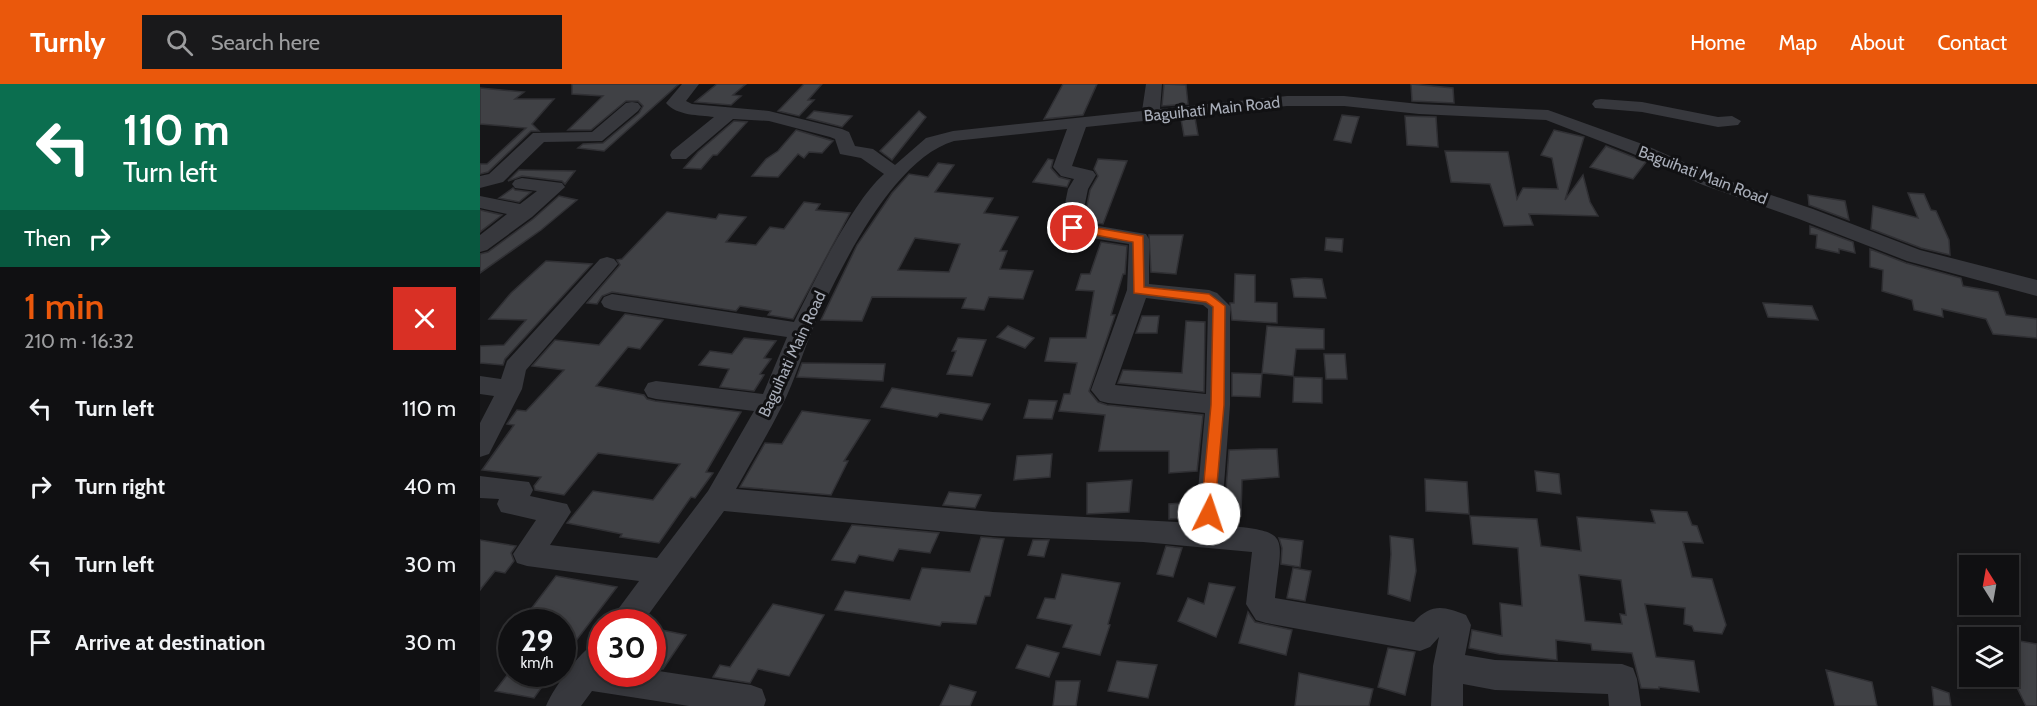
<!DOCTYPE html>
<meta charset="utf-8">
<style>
body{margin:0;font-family:Cabin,sans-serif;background:#19191b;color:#f1f3f6;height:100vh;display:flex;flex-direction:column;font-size:22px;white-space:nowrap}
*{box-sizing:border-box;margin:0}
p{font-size:20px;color:#9c9d9f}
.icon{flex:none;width:33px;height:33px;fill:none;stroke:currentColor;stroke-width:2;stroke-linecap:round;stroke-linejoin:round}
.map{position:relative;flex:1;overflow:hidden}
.drawer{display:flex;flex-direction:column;background:#101012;width:480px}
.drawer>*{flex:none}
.banner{background:#0b6e4f;color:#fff;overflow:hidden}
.needle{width:39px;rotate:349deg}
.buttons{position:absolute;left:1479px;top:471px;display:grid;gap:12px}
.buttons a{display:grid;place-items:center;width:60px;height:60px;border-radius:0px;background:#101012;box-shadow:0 3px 9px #0003,0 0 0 2px #303032;font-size:30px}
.speed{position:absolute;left:18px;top:525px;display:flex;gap:12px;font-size:30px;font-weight:700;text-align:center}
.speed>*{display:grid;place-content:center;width:78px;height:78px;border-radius:50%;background:#101012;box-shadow:0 3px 9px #0003,0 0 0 2px #303032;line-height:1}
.speed small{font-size:15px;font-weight:400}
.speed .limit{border:9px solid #d22;background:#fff;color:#111}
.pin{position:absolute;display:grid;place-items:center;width:51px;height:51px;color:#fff;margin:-26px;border:3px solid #fff;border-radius:50%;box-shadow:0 2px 6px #0007}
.me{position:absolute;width:66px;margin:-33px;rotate:4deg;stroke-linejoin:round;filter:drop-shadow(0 0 4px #0008)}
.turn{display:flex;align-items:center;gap:21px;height:126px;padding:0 24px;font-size:27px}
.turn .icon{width:78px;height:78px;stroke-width:2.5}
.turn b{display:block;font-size:42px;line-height:51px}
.then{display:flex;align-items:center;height:57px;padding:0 24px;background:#0003;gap:12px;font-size:22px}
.round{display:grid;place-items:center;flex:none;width:63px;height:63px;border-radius:0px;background:#19191b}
.summary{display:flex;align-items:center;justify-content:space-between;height:102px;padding:0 24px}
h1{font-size:36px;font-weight:600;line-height:45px;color:#ea580c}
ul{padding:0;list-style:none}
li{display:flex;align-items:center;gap:18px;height:78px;padding:0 24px}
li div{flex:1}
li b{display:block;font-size:22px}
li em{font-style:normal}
header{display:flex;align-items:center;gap:36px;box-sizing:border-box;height:84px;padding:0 30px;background:#ea580c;color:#fff}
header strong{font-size:28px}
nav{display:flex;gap:33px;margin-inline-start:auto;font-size:21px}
.search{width:420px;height:54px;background:#19191b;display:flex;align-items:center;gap:15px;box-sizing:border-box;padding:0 21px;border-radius:0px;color:#9c9d9f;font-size:22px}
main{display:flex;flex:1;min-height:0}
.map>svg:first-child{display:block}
.building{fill:#404145;stroke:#303034;stroke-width:1.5;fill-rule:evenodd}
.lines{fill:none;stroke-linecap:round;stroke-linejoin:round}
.minor{fill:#37383d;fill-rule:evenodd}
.route{fill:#ea580c;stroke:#983908;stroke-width:1.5}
.labels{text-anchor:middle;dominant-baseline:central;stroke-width:6;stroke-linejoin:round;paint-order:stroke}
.street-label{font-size:16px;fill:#a8adb8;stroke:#111113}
</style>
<header>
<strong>Turnly</strong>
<div class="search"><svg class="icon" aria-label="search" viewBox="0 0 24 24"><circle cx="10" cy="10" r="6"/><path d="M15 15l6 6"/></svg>Search here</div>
<nav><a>Home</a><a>Map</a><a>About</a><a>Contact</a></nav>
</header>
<main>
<section class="drawer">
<div class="banner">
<div class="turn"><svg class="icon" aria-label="left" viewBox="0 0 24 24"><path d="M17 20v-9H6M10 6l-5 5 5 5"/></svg><div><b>110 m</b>Turn left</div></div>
<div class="then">Then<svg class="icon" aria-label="right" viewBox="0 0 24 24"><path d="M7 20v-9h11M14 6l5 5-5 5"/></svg></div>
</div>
<div class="summary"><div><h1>1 min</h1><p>210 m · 16:32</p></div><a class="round" style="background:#d93025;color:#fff"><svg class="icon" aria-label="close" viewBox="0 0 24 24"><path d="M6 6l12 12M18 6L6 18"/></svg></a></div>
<ul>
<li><svg class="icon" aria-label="left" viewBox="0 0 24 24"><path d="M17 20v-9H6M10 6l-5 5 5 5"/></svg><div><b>Turn left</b></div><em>110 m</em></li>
<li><svg class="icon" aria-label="right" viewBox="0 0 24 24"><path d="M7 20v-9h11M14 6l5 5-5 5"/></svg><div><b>Turn right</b></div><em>40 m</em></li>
<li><svg class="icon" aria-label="left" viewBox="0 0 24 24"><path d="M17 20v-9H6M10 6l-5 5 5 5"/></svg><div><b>Turn left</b></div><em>30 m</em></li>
<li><svg class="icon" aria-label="arrive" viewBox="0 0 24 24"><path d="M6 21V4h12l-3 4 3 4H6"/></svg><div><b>Arrive at destination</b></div><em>30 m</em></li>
</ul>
</section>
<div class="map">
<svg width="1557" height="622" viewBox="0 0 1557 622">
<rect width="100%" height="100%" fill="#161618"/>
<!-- building -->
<path class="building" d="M92,0H199L124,67L98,64L103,60L123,59L159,29L163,22L158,17H146L111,46H88L123,12L92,10Z
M237,0H266L253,11L261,12L251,21L215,18Z
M324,0H342L328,16H334L319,32L298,27Z
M583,0H617L603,31L564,35Z
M684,0L706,1L708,20L682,22Z
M931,0L973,4L974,19L932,17Z
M0,4L44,8L35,15H74L52,40L59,47H51L8,88L0,90V80H7L46,44L0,40Z
M334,27L372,32L362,43L327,34Z
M439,27L446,33L412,76L400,67Z
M862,31L879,33L871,59L854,56Z
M925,32L956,33L958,63L927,61Z
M715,34L718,51L704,52L701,35Z
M254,37L267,38L237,71H233L221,85L204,84L218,68Z
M316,46L353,57L342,69L329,68L324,74L318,70L298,93L272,92L286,75L298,67Z
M1074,46L1104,53L1085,116L1103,91L1110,118L1118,132L1049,130L1053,141L1024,142L1010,100L971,98L965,67L1028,68L1037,115L1043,104L1078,105L1072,74L1061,71Z
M1126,62L1166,78L1153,95L1110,83Z
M568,75L573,76L571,84L579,93L590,96L587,103L553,98Z
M618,75L647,77L623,140L604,137L610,106L618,92L614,85Z
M458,79L474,81L455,108L513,114L504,129L538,133L520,167H527L520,185L553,187L543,215L509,213L504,226L482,224L486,214L392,213L382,237L341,236L377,161L412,109L429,90L448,93ZM435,154L480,160L469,188L418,186Z
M39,86L95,87L85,100L82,97L42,92L28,97Z
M33,104L35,106L51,108L39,118L19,114Z
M1428,109L1444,110L1451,126L1456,127L1469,156L1470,171L1441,164L1391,145L1393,122L1438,134Z
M1328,111L1365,117L1369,136L1329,121Z
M79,112L97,116L61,146L0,189V170L8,168L53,135Z
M324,118L340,120L336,126L370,129L313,235L288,231L291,227L260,222L256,227L132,208L122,212L117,220L107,219L140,181L137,176L142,175L187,128L236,135L239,130L266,133L246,158L276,161L290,143L304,145Z
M0,126L22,131L0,148Z
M1330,142L1373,158L1375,169L1359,165V169L1336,164L1337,151L1330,150Z
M669,151H703L696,190L671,188Z
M846,154L863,155L862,168L845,166Z
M621,158L647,162L645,190H643L631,231H635L609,307L618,318L627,321L723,331L717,387L689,389V367H619L625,331L579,327L584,310H590L597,279L565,277L570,254H606L614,207L596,206L601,190H610Z
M1390,165L1426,179L1481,194L1483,202L1518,208L1526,231L1557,235V254L1513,250L1506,235L1462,225L1463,233L1434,226L1432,216L1402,207L1403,186L1390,183Z
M66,177L112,180L25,275L23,281L0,279V262L24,261L46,236L9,235L31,209Z
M755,190L775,191V218L797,219V239L752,236L750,219H754Z
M825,194L842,195L846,214L814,213L811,195Z
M1283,219L1332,222L1338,236L1288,233Z
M145,230L183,236L160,265L148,263L116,302L164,311L167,315L175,317L261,328L226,388L233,389L215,414L211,413L179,459L140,453L142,450L87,439L113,407L173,416L200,380L118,369L84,411L55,406L54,402L61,393L2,386L34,341L27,340L37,326L46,327L84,286L52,282L75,256L119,261Z
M662,232H679L677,249H656Z
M706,237L725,238L724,308L638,299L643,286L702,289Z
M528,242L554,254L545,264L517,253Z
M787,242L844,245V265H816L813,292L782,289Z
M264,254L296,257L284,274L291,275L280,290L284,291L274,307L240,303L249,285L219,281L230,267L252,270Z
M478,254L506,256L492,292L467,290L476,267H472Z
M844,270H865L867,295H846Z
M322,279L405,280L403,297L317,293Z
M752,289L782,290L780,313L752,312Z
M814,293L842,294V319L813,318Z
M412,304L510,320L502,336L460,329L457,333L401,323Z
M549,316L577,317L572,335L544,334Z
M322,327L390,336L364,377H368L351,411L260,403L285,359L302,360Z
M779,365H797L799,393L762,396L761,432H744L749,366Z
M572,370L570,393L534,396L537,372Z
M1055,387L1079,390L1081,410L1057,407Z
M945,395L987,398L989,430L946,427Z
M652,396L649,428L607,430V399Z
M469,408L501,411L495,424L463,421Z
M715,418L713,434L689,435V420Z
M1171,426L1207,428L1212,441L1217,442L1223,459L1203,458L1212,493L1232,495L1246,541L1242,550L1214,547L1212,542L1204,540L1205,524L1165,520L1176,573L1214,577L1219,608L1179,603V605L1161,604L1152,569L1112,566L1111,560L1076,556L1077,576L1019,570L989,564L992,546L1022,552L1020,519L1042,522L1038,464L993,460L990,432L1057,435L1061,462L1101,467L1097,433L1175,439ZM1099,491L1141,496L1146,531L1140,530L1142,540L1105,537Z
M372,441L459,449L450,469L419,465L413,477L379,471L375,479L352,476Z
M910,452L933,455L936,487L930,517L908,510L911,470Z
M501,453L524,455L510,512H505L496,540L462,538L460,542L355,526L365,507L430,516L442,484L490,488Z
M799,454L823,457L820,483L801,480L802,464Z
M0,456L36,462L31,469L34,477L25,489L15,487L0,506Z
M553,456H569L564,473L548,471Z
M686,462L702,464L693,493L677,490Z
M813,484L831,487L825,517L807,514Z
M582,490L640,499L628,540L630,541L620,571L583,563L592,541L557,534L565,514L575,515Z
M76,492L137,503L82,575V538H45L52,530L48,529Z
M729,499L755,503L736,553L698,537L708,514L724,520Z
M293,520L344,531L309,592L278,585L270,599L233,593L240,581L250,583Z
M768,528L775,538L812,546L806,571L759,559Z
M172,544L206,551L183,585L172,584Z
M1528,555L1557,560V622H1546L1528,585Z
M547,561L579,569L569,593L536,584Z
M908,564L935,568L925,611L898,603Z
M637,577L677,581L668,614L628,607Z
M1346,586L1392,598L1397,622H1355Z
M819,589L893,605L889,622H815Z
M28,590H71L54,614L15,607Z
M576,597H600L596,622H573Z
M470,601L496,608L490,622H460Z
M1452,603L1469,609L1471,622H1454Z"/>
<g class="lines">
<!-- minor -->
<path class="minor" d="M202,0H219L206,17L212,20L289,27L362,45L369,48L375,62L393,65L415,81L446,54L473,47L662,27L666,0H682L680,25L807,12H864L939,20L1068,26L1165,61L1237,93L1333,125L1440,166L1557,196V212L1427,177L1319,135L1223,101L1151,69L1066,36L939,30L864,22H807L606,43L592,82L613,87L616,91L608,105L601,139L666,150L669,155V200L729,206L737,209L750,222V321L741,441C812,448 802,448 795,514L934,538C951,519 964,522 986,531L991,541L985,571L1015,576L1142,580L1153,584L1157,595L1161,622H1129L1128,610L1015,606L983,600V622H951L953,582L959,553L950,563L940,567L786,539L776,536L766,520L772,468L663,458L513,452L244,427L163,538H132L136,528L159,497L47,482L37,479L33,470L56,436L21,428L17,420L19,415L0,414V392L49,398L53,406L50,412L87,420L91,428L70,461L177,474L228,407L274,327L176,315L168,313L164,306L168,299L176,297L283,310L307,253L132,226L124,223L121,218L124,213L132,210L314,238C334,198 372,118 404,90L381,74L360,70L355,55L350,53L289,37L253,35L206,75H192L190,71L192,67L234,33C219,31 197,32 186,19ZM587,45L573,83L581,92L594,95L588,105L581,139L586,149L593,151L649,160L647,206L611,306L620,317L628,319L725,329L715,439L513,428L256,405C271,378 288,350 302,322C316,294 324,264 336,237C362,181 413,75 474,57ZM666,214L723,221L728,225L726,310L635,301Z
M1121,15L1162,18L1238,33L1252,32L1261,37L1258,41L1238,43L1162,28L1115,24L1112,20L1115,16Z
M152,18L158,19L161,23L158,27L122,57L64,58L23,98L0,104V92L9,90L53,49L112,48L146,19Z
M42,94L82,99L85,103L52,133L7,166L0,168V151L27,130L0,124V112L40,120L57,107L35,104L32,100L35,96Z
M127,173L134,175L138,180L134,185L46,286L42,305L9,370L0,373V339L14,312L0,310V292L21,295L27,277L120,175Z
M122,555V590H172V586L271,601L282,605L286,616L284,622H209L112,607L101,622H66C74,603 103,562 122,555Z"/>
</g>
<!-- route -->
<path class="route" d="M593,140L663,152L664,203L729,210L745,222L744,321L734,434H724L721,430L731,321L733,223L726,218L654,209L653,158L589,146L588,144Z"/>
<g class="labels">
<!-- street labels -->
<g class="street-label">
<text transform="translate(732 25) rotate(-6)">Baguihati Main Road</text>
<text transform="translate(1223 91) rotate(21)">Baguihati Main Road</text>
<text transform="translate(312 270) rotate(-65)">Baguihati Main Road</text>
</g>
</g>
</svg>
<div class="buttons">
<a><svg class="needle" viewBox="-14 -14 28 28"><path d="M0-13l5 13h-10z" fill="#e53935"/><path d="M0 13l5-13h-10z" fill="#9c9d9f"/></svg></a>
<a><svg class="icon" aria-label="layers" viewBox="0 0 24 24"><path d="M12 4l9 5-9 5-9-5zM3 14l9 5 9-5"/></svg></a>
</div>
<div class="speed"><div>29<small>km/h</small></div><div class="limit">30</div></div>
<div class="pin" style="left:593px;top:144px;background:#d93025"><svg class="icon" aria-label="arrive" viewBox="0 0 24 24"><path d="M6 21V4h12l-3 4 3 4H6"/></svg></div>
<svg class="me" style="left:729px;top:430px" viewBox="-20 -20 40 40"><circle r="19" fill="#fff"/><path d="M0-13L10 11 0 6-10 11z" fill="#ea580c"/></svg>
</div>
</main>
